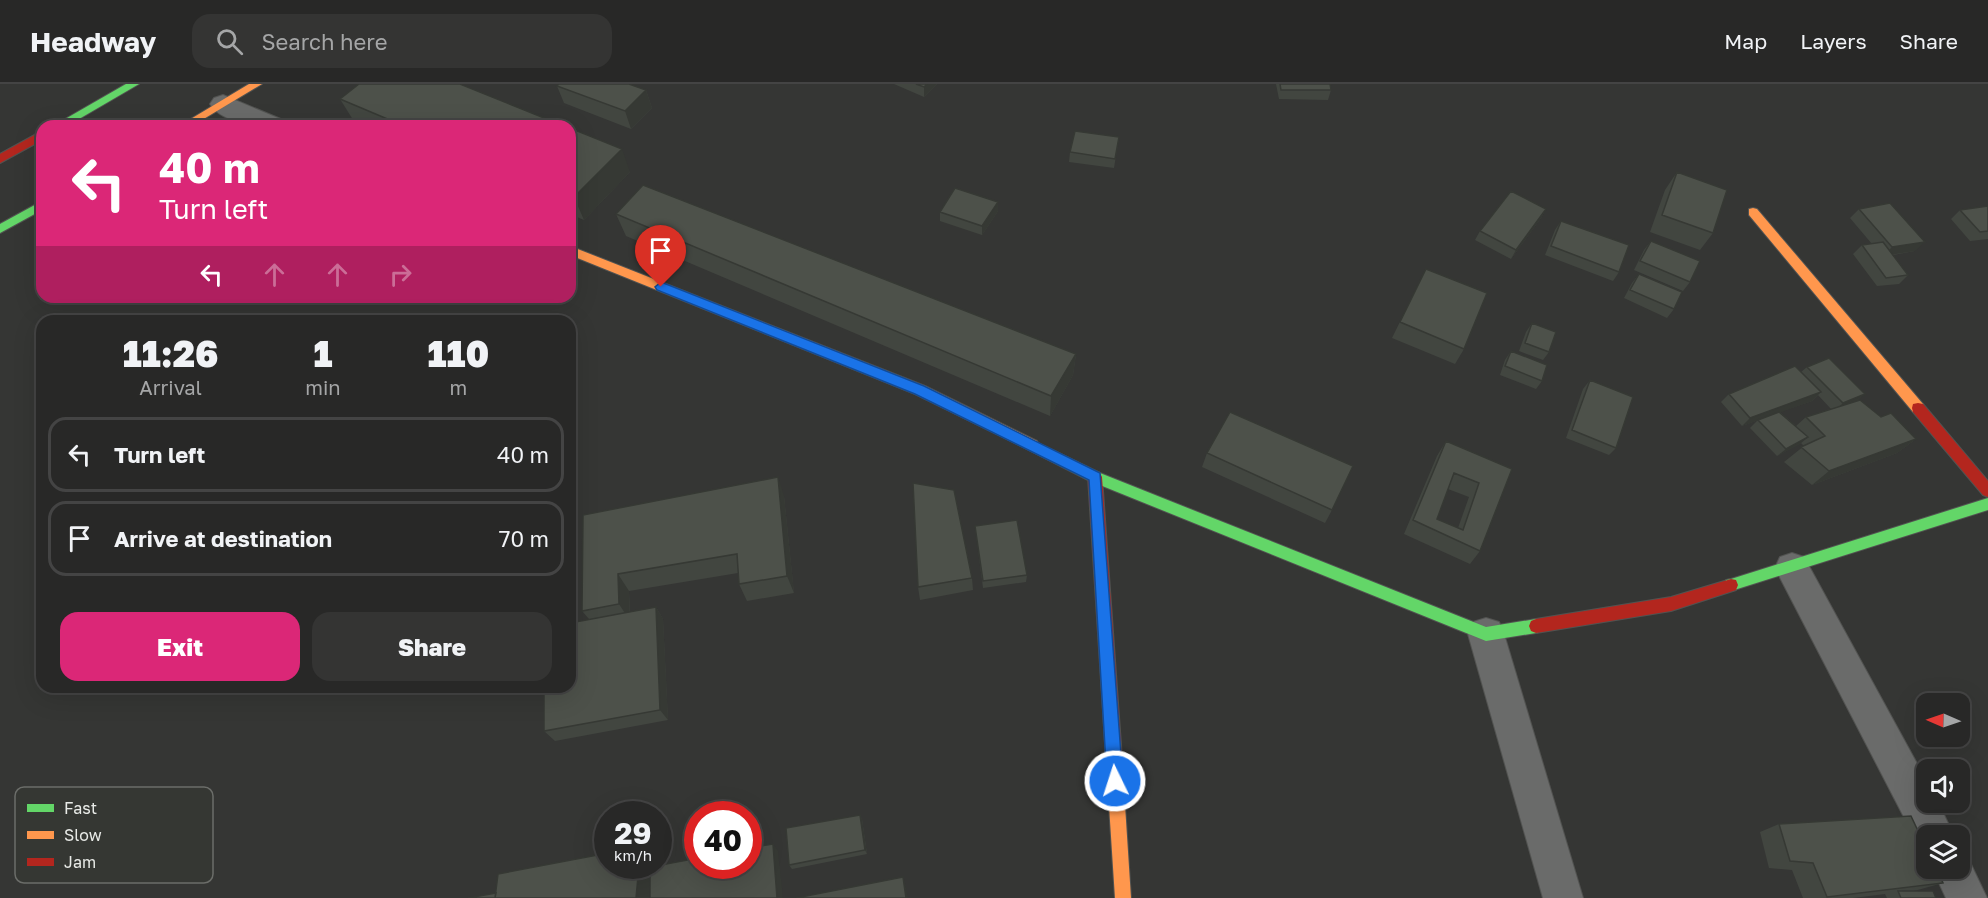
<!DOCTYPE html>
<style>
body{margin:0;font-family:"Golos Text",sans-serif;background:#343433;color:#f1f3f6;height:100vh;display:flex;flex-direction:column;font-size:22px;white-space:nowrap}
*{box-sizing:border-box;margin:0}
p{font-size:20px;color:#a5a6a7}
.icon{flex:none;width:33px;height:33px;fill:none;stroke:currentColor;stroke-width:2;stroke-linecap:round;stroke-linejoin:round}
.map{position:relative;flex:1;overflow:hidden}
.details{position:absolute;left:36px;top:231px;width:540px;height:378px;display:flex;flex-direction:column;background:#282827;border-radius:18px;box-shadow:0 6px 24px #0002,0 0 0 2px #444}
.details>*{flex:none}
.banner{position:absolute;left:36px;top:36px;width:540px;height:183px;border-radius:18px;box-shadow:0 6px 24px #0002,0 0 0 2px #444;background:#db2777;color:#fff;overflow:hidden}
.needle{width:39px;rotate:272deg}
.controls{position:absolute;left:1916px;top:609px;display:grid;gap:12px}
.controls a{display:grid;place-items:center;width:54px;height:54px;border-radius:12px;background:#282827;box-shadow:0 6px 24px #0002,0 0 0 2px #444;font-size:30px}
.speed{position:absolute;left:594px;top:717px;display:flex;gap:12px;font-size:30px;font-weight:700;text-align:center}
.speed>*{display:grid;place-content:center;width:78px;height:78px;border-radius:50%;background:#282827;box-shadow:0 6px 24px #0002,0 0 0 2px #444;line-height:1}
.speed small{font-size:15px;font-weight:400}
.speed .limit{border:9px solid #d22;background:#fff;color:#111}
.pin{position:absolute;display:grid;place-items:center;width:51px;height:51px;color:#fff;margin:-62px -26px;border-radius:50% 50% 50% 0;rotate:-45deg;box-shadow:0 0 6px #0007}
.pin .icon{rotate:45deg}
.me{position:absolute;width:66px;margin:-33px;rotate:356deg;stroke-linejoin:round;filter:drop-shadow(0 0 4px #0008)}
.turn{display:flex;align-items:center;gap:21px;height:126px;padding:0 24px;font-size:27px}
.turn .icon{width:78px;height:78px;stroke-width:2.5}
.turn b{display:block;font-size:42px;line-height:51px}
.lanes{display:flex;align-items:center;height:57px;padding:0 24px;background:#0003;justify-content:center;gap:30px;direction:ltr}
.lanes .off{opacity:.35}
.eta{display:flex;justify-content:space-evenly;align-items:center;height:102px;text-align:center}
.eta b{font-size:36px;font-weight:800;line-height:42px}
.action{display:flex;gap:12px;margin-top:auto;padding:12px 24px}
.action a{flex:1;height:69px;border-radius:18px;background:#db2777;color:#fff;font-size:24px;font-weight:800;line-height:69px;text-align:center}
.action a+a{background:#343433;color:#f1f3f6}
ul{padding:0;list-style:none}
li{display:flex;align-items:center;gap:18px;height:75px;margin:0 12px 9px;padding:0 12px;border:3px solid #444;border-radius:18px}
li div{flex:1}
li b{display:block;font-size:22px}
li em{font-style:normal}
header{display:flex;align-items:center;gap:36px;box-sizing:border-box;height:84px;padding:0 30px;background:#282827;border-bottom:2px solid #444}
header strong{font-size:28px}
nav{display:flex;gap:33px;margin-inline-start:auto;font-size:21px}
.search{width:420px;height:54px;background:#343433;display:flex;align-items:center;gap:15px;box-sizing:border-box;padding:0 21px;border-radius:18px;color:#a5a6a7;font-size:22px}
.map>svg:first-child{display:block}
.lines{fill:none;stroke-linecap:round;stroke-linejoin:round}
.street-casing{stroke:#525351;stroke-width:2}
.fast-casing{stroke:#525351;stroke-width:2}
.slow-casing{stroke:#525351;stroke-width:2}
.jam-casing{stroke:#525351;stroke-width:2}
.street{fill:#6a6b6a;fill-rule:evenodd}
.fast{fill:#63d668;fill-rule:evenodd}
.slow{fill:#ff974d;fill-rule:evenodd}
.jam{fill:#b3261e;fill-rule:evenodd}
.wall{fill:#424640;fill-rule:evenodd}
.shaded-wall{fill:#363934}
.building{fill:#4d514a;stroke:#363934;stroke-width:1.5;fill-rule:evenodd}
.route{fill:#1a73e8;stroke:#114b97;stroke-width:1.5}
.key{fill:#353733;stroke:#6b6d69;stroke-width:1.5}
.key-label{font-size:16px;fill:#e8eae7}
</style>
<header>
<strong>Headway</strong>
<div class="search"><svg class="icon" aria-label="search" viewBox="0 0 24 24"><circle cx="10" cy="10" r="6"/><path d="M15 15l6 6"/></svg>Search here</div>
<nav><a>Map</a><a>Layers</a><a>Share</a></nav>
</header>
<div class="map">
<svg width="1988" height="814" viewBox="0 0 1988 814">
<rect width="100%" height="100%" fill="#353634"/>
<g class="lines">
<!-- street casing -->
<g class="street-casing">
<path id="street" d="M223,11L283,36L287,42C264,42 224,42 210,20L214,14Z
M1792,469L1804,473L1926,696V718H1938L1954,752H1926V768L1921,766L1775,484L1780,473Z
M1486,534L1499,538L1504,550L1583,814H1543L1468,550L1473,538Z
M1959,767L1966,770L1987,814H1946L1932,784H1959Z"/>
</g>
<!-- fast casing -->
<g class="fast-casing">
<path id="fast" d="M126,0H139L67,42H53Z
M42,117V126L0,149V140Z
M1032,356L1100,389L1486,543L1536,535L1541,537L1543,542L1541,547L1536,549L1486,557L1090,397L1027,365L1025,361L1027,357Z
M1988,414V426L1731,507L1726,506L1724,501L1726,496L1731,495Z"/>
</g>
<!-- slow casing -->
<g class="slow-casing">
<path id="slow" d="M249,0H262L192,42H179Z
M1753,124L1757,125L1923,320L1924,324L1923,328H1913L1749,131V125Z
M570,162L925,302L1037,357L1039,361L1037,365H1027L915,310L570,171Z
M1114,667L1119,670L1122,675L1131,814H1115L1106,675L1109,670Z"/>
</g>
<!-- jam casing -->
<g class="jam-casing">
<path id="jam" d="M42,47V56L0,79V70Z
M1918,319L1923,320L1988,397V413L1983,411L1913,328L1912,324L1913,320Z
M1095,387L1100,389L1102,393L1122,675L1119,680L1114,683L1109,680L1106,675L1088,393L1090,389Z
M1731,495L1736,496L1738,501L1736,506L1671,527L1536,549L1531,547L1529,542L1531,537L1536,535L1671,513Z"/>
</g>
<!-- street -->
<use href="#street" class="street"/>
<!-- fast -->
<use href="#fast" class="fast"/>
<!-- slow -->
<use href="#slow" class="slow"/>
<!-- jam -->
<use href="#jam" class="jam"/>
</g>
<!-- wall -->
<path class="wall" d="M894,0H937L924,13Z
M1276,0H1330L1331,6L1328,16L1279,15Z
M557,2L646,6L652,24L631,45L564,19Z
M340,15L564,42H363L355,39Z
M570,44L630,88L584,136L570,130Z
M1119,53L1114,84L1069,78L1070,68Z
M1677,88L1713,149L1700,166L1650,148L1665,106Z
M998,118V127L982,151L940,137V128Z
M1988,122V155L1970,157L1951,135L1960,126Z
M1546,125L1541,134L1511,175L1475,156L1480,147Z
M1859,125L1915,167L1893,171L1908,191L1899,200L1877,202L1853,170L1862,161L1872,160L1850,134Z
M616,130L1076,270L1073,291L1050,332L626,152Z
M1561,137L1619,188L1613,197L1545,171L1555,146Z
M1651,157L1690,198L1683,207L1634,186L1644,166Z
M1426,185L1464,265L1455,280L1392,254Z
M1639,190L1674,225L1667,234L1624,214L1632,199Z
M1532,239L1549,268L1543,276L1519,267L1526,248Z
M1511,267L1542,297L1536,305L1500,291L1505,276Z
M1807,283L1859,316L1881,333L1916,355L1897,369L1812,401L1784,378L1804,362L1801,359L1777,372L1750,344L1758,336L1761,335L1742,342L1721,318L1729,310L1801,288ZM1818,311L1831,325L1806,333L1796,342L1780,328L1812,317Z
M1590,296L1616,364L1609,371L1566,354L1583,305Z
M1446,357L1512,385L1480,467L1470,480L1404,450L1437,372ZM1448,405L1469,413L1458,444L1437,435Z
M1207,369L1332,426L1325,439L1202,383Z
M784,412L794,509L747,517L739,500L738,489L629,507L630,528L656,523L663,535L668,636L555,657L544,647L589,535L582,527L583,431Z
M975,442L1027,491L1026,498L983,504Z
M972,494L973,506L920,516L918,503Z
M860,731L862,735L867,770L792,785L789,781Z
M1779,740L1943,799L1914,807L1936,814H1887L1885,810L1853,814H1803L1792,786L1769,784L1760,748Z"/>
<!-- shaded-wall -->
<path class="shaded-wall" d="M927,0H937L924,13V3Z
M646,6L652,24L631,45L625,27Z
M622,65L630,88L584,136L574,113Z
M998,118V127L982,151V142Z
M1546,125L1541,134L1511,175L1516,166Z
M1925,158L1915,167L1883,172L1892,163Z
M1076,270L1073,291L1050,332L1051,312Z
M1821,308L1812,317L1742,342L1750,334Z
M1865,310L1856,318L1834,327L1843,319Z
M1808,353L1799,361L1777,372L1786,365Z
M1916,355L1897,369L1812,401L1829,387Z
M778,393L784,412L794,509L787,492Z
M618,490L629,507L630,537L619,520Z
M656,523L663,535L668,636L660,626Z
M860,731L862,735L867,770L865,766Z
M773,760L778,767L783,814H777Z
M639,782H651L649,814H636Z
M903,793L905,799L908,814H906Z"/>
<!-- building -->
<path class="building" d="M359,0H460L564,42H404L340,15Z
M559,0H629L646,6L625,27L557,2Z
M916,0H927L924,3Z
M1280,0H1330L1331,6H1281Z
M570,44L622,65L574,113L570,111Z
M1075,47L1119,53L1115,75L1070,68Z
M1677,88L1727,106L1713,149L1662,131Z
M643,101L1076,270L1051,312L616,130Z
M955,104L998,118L982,142L940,128Z
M1511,107L1546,125L1516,166L1480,147Z
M1890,119L1925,158L1892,163L1859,125Z
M1988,122V147L1980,148L1960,126Z
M1561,137L1629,161L1619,188L1551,162Z
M1651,157L1700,177L1690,198L1640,177Z
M1883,158L1908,191L1886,194L1862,161Z
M1426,185L1487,209L1464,265L1400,238Z
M1639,190L1682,208L1674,225L1630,206Z
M1532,239L1556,248L1549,268L1525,259Z
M1511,267L1547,281L1542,297L1505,282Z
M1829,274L1865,310L1843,319L1807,283Z
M1795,282L1821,308L1750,334L1729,310Z
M1590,296L1633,313L1616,364L1572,346Z
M1860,316L1881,333L1891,329L1916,355L1829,387L1801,363L1825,352L1806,333Z
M1230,328L1353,382L1332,426L1207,369Z
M1779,328L1808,353L1786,365L1758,336Z
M1446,357L1512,385L1480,467L1413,436ZM1454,389L1479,399L1463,446L1437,435Z
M778,393L787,492L739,500L737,470L618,490L619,520L582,527L583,431Z
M913,399L954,406L972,494L918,503Z
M1017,436L1027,491L983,497L975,442Z
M656,523L660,626L544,647V603H570V539Z
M860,731L865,766L789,781L786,744Z
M1911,732L1926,764V784H1936L1943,799L1827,813L1813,779L1790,777L1779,740Z
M773,760L777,814H650V783L698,774V782H748V764Z
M608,769V782H639L636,814H495L498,790Z
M903,793L906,814H796Z
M1898,807H1933L1936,814H1901Z
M496,809L495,814H468Z"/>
<!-- route -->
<path class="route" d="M661,198L924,302L1100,389L1123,697L1121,703L1115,705L1110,703L1107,697L1089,396L915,310L657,206L655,203Z"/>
<!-- legend -->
<rect x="15" y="703" width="198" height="96" rx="9" class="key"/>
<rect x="27" y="720" width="27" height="8" fill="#63d668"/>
<rect x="27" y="747" width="27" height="8" fill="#ff974d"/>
<rect x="27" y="774" width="27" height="8" fill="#b3261e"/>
<g class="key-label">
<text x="64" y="730">Fast</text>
<text x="64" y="757">Slow</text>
<text x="64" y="784">Jam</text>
</g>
</svg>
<div class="controls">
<a><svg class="needle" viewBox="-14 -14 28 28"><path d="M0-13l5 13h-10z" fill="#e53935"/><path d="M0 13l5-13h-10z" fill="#a5a6a7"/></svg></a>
<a><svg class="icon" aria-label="sound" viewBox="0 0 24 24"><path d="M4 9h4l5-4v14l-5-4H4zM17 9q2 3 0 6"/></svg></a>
<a><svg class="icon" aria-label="layers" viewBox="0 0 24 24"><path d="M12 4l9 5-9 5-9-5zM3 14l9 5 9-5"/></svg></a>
</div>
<div class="speed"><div>29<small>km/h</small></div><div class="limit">40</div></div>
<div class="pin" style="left:661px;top:203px;background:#d93025"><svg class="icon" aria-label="arrive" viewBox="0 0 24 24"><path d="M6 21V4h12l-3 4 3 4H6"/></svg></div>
<svg class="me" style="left:1115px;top:697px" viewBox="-20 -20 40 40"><circle r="17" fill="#1a73e8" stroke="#fff" stroke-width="3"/><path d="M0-11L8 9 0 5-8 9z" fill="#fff"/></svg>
<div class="banner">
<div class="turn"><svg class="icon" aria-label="left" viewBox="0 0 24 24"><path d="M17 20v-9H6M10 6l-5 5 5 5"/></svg><div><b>40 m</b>Turn left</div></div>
<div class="lanes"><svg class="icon" aria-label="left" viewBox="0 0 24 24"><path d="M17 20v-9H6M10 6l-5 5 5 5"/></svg><svg class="icon off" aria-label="ahead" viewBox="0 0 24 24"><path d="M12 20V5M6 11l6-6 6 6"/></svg><svg class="icon off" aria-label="ahead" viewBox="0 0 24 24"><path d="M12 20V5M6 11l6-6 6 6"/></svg><svg class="icon off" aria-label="right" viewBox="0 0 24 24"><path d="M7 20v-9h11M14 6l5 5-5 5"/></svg></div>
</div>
<section class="details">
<div class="eta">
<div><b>11:26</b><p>Arrival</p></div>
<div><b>1</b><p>min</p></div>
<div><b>110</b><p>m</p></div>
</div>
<ul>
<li><svg class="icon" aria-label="left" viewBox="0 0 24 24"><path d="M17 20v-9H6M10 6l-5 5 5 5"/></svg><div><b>Turn left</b></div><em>40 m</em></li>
<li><svg class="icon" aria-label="arrive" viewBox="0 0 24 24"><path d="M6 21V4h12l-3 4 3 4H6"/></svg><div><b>Arrive at destination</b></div><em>70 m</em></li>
</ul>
<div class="action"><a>Exit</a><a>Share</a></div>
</section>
</div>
